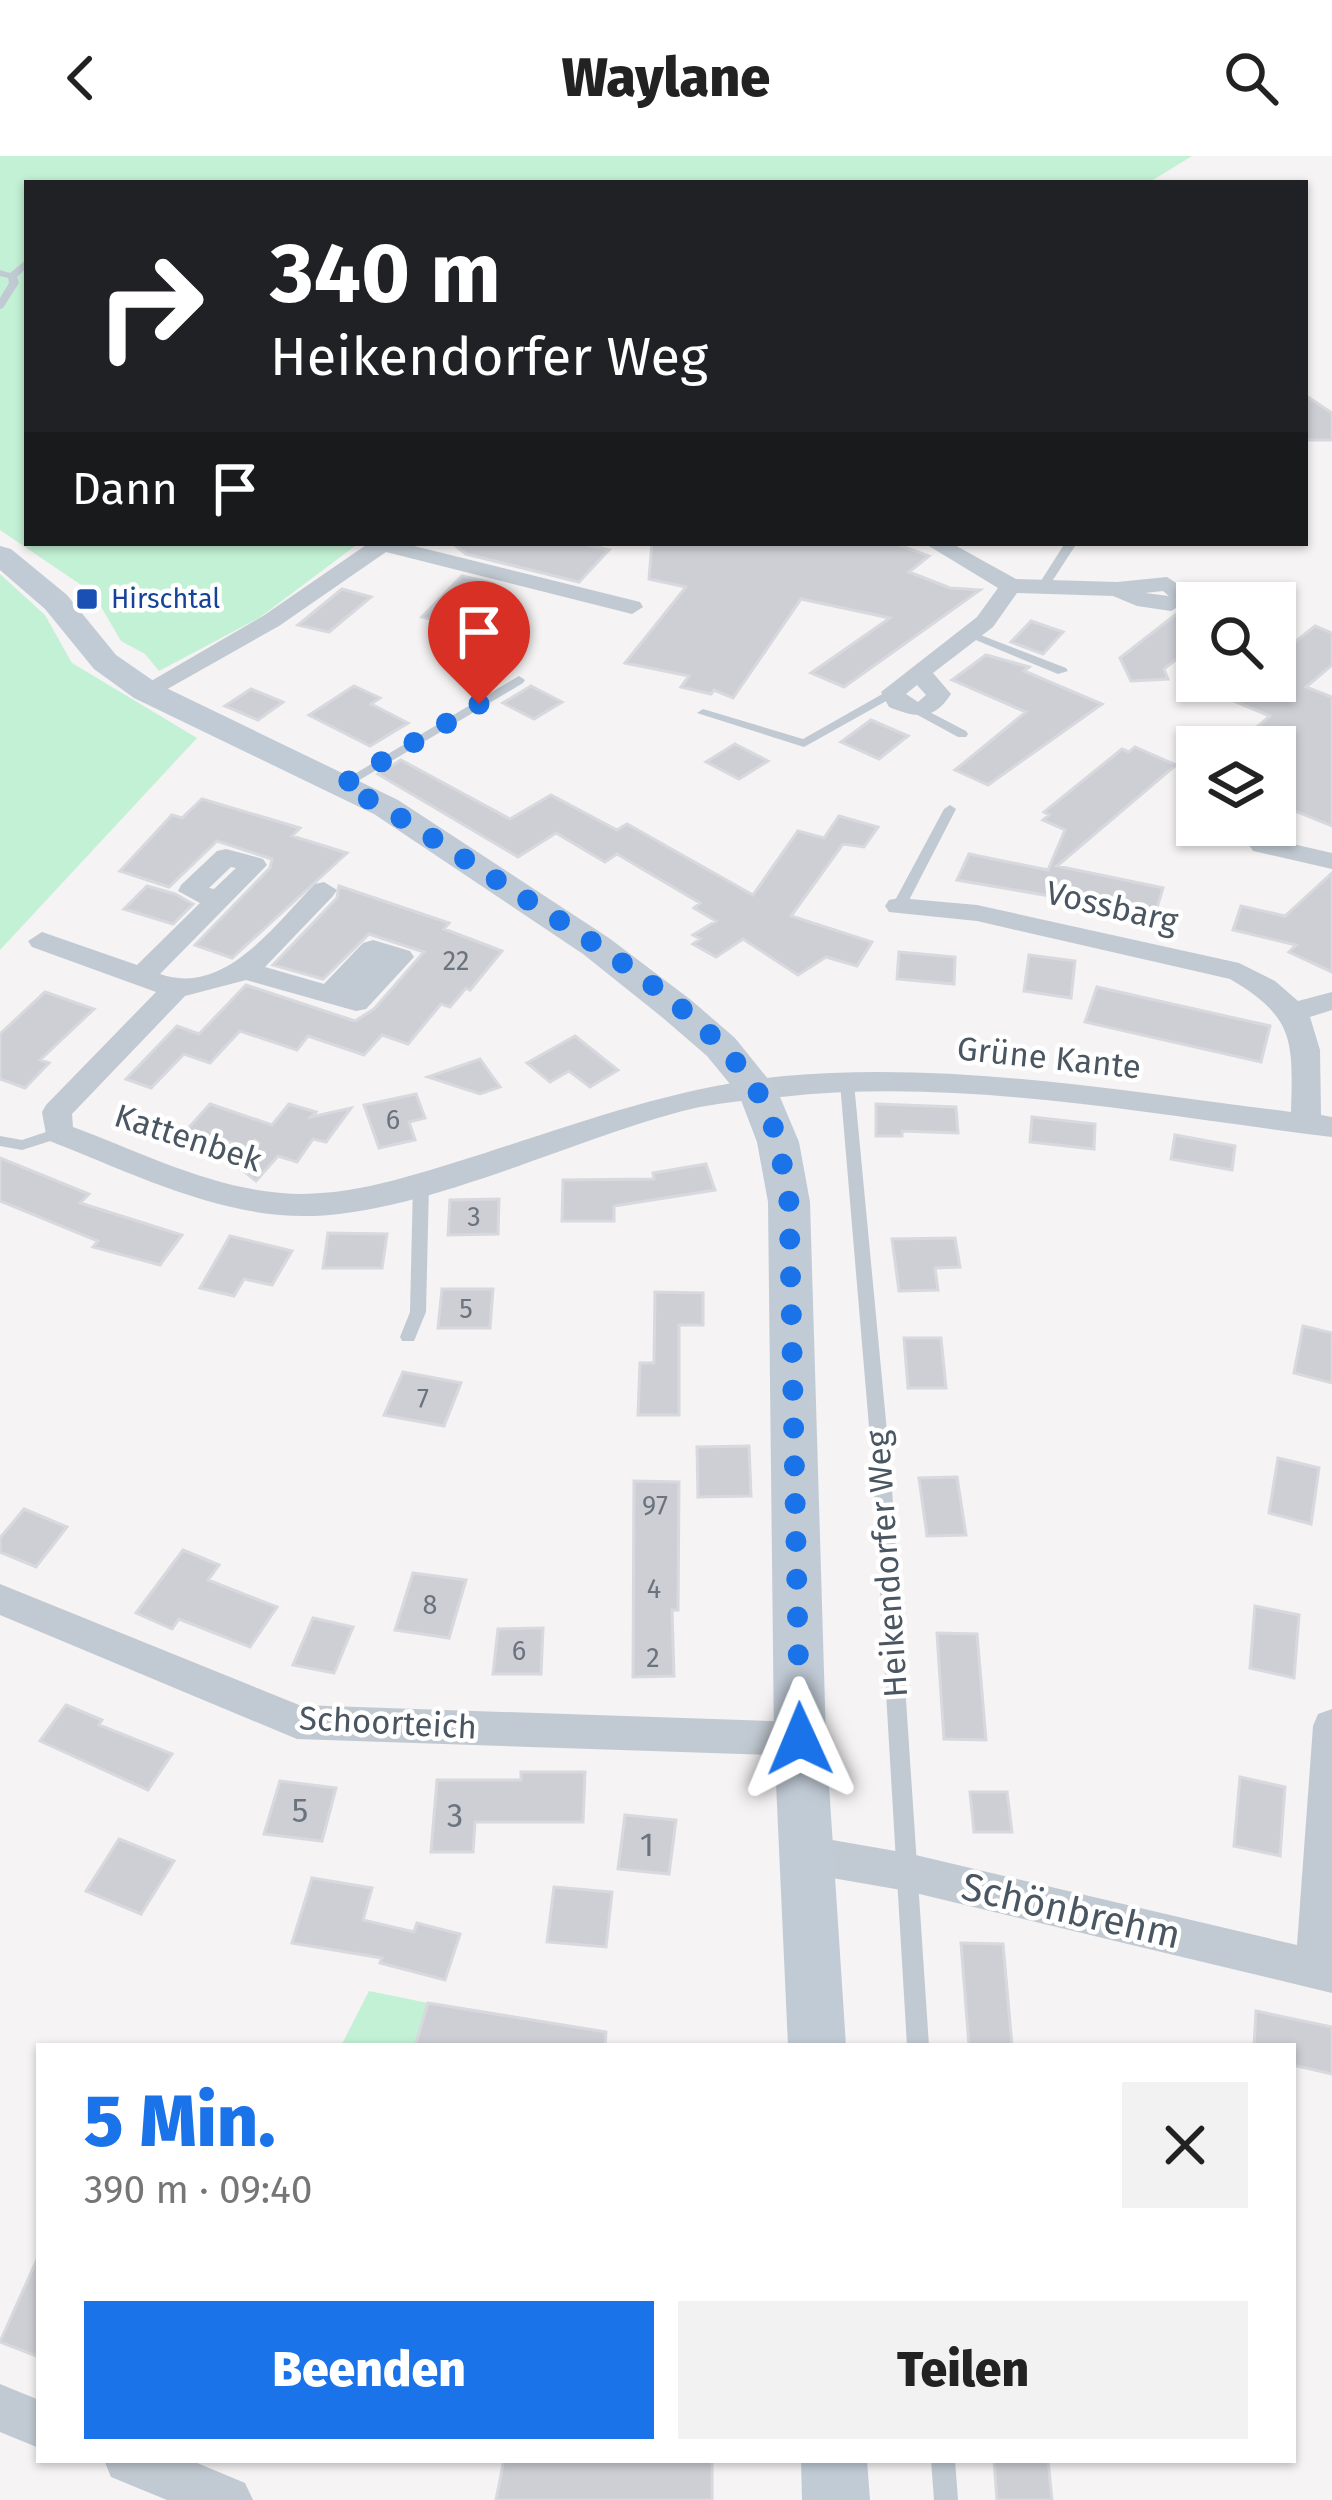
<!DOCTYPE html>
<html lang="de">
<meta charset="utf-8">
<style>
body{margin:0;font-family:"Fira Sans",sans-serif;background:#f2f2f2;color:#222;height:100vh;display:flex;flex-direction:column;font-size:45px;white-space:nowrap}
*{box-sizing:border-box;margin:0}
p{font-size:39px;color:#767676}
.icon{flex:none;width:66px;height:66px;fill:none;stroke:currentColor;stroke-width:2;stroke-linecap:round;stroke-linejoin:round}
.map{position:relative;flex:1;overflow:hidden}
.side{position:absolute;left:36px;top:1887px;width:1260px;height:420px;display:flex;flex-direction:column;background:#fff;border-radius:0px;box-shadow:0 3px 9px #0004}
.side>*{flex:none}
.banner{position:absolute;left:24px;top:24px;width:1284px;height:366px;border-radius:0px;box-shadow:0 3px 9px #0004;background:#202124;color:#fff;overflow:hidden}
.tools{position:absolute;left:1176px;top:426px;display:grid;gap:24px}
.tools a{display:grid;place-items:center;width:120px;height:120px;border-radius:0px;background:#fff;box-shadow:0 3px 9px #0004;font-size:60px}
.pin{position:absolute;display:grid;place-items:center;width:102px;height:102px;color:#fff;margin:-123px -51px;border-radius:50% 50% 50% 0;rotate:-45deg;box-shadow:0 0 12px #0007}
.pin .icon{rotate:45deg}
.me{position:absolute;width:132px;margin:-66px;rotate:359deg;stroke-linejoin:round;filter:drop-shadow(0 0 9px #0008)}
.turn{display:flex;align-items:center;gap:42px;height:252px;padding:0 48px;font-size:54px}
.turn .icon{width:156px;height:156px;stroke-width:2.5}
.turn b{display:block;font-size:84px;line-height:102px}
.then{display:flex;align-items:center;height:114px;padding:0 48px;background:#0003;gap:24px;font-size:45px}
.round{display:grid;place-items:center;flex:none;width:126px;height:126px;border-radius:0px;background:#f2f2f2}
.summary{display:flex;align-items:center;justify-content:space-between;height:204px;padding:0 48px}
h1{font-size:72px;font-weight:800;line-height:90px;color:#1a73e8}
.button{display:flex;gap:24px;margin-top:auto;padding:24px 48px}
.button a{flex:1;height:138px;border-radius:0px;background:#1a73e8;color:#fff;font-size:48px;font-weight:800;line-height:138px;text-align:center}
.button a+a{background:#f2f2f2;color:#222}
header{display:flex;justify-content:space-between;align-items:center;height:156px;padding:0 48px;background:#fff;font-size:54px;font-weight:800}
.map>svg:first-child{display:block}
.green{fill:#c3f1d5}
.building{fill:#cdcfd5;stroke:#d7d9de;stroke-width:3}
.lines{fill:none;stroke-linecap:round;stroke-linejoin:round}
.lane{fill:#c1cad2;fill-rule:evenodd}
.street{fill:#c1cad2;fill-rule:evenodd}
.secondary{fill:#c1cbd6;fill-rule:evenodd}
.route{stroke:#1a73e8;stroke-width:21;stroke-dasharray:0 37.8}
.transit-dot{fill:#1a4fb4;stroke:#fff;stroke-width:4.5}
.labels{text-anchor:middle;dominant-baseline:central;stroke-width:9;stroke-linejoin:round;paint-order:stroke}
.far-transit-label{font-size:27px;fill:#164399;stroke:#fff;text-anchor:start}
.number-label{font-size:27px;fill:#6b747e}
.street-label{font-size:33px;fill:#4a5661;stroke:#fff}
.near-number-label{font-size:33px;fill:#6b747e}
.near-street-label{font-size:39px;fill:#4a5661;stroke:#fff}
</style>
<header><svg class="icon" aria-label="back" viewBox="0 0 24 24"><path d="M15 5l-7 7 7 7"/></svg>Waylane<svg class="icon" aria-label="search" viewBox="0 0 24 24"><circle cx="10" cy="10" r="6"/><path d="M15 15l6 6"/></svg></header>
<div class="map">
<svg width="1332" height="2344" viewBox="0 0 1332 2344">
<rect width="100%" height="100%" fill="#f5f3f3"/>
<!-- green -->
<path class="green" d="M0,0H1192L1148,27H27V387H359L259,462L159,515L145,498L121,485L93,437L0,374Z
M0,418L45,459L72,507L197,582L0,794Z
M369,1835L428,1847L415,1890H341Z"/>
<!-- building -->
<path class="building" d="M1305,239L1332,257V284H1305Z
M452,387H578L609,394L579,426L466,398Z
M652,387H893L929,400L909,416L950,432L980,434L844,531L811,517L890,462L801,443L733,542L714,534L711,538L681,531L689,520L625,507L686,431L649,423Z
M462,420L492,427L453,469L422,461Z
M342,433L371,441L329,476L298,469Z
M1175,459L1197,468V487L1164,513L1168,523L1131,525L1120,502Z
M1031,465L1063,476L1043,498L1011,486Z
M1315,470L1332,477V509L1306,531L1332,541V670L1275,647V591H1234L1270,560L1189,526L1275,525V502Z
M986,499L1029,511L1024,515L1102,548L988,629L955,614L1026,556L952,524Z
M354,530L380,542L371,548L408,567L370,590L309,559Z
M531,530L562,546L534,563L503,547Z
M251,533L283,546L258,564L225,550Z
M871,564L908,580L879,603L841,586Z
M735,588L768,605L739,623L706,606Z
M1135,591L1176,609L1057,710L1163,732L1155,758L957,724L969,698L1048,714L1065,674L1043,664L1049,659L1044,656L1122,593L1129,596Z
M401,604L510,663L551,639L617,674L627,668L753,739L798,675L824,682L839,660L878,671L864,691L843,688L791,760L872,786L857,810L826,801L798,819L743,783L716,801L693,788L700,783L693,779L716,765L694,752L700,747L617,698L605,706L556,677L518,701L378,618Z
M202,643L300,672L292,680L347,697L232,802L195,789L270,712L272,703L217,685L169,731L120,715L172,659L182,662Z
M1332,717V816L1289,796L1296,789L1233,774L1241,750L1285,760Z
M147,730L175,738L193,748L173,768L124,753Z
M339,730L449,767L444,773L502,795L470,834L466,832L450,851L441,848L408,888L382,879L364,899L308,880L297,894L240,875L210,907L184,898L151,932L126,923L177,870L199,878L246,829L355,865L374,853L424,796L369,778L323,823L273,809L337,742Z
M899,796L955,801L954,828L897,823Z
M1029,799L1075,805L1071,842L1024,835Z
M1097,831L1270,870L1261,906L1085,866Z
M45,836L94,853L40,904L49,907L25,932L0,923V878Z
M575,880L618,914L590,931L569,915L550,926L527,907Z
M480,903L500,931L480,938L428,921Z
M416,938L425,962L409,966L415,984L379,992L364,949Z
M210,948L272,969L289,948L316,956L311,961L351,952L326,986L313,983L297,1006L278,1000L256,1025L240,1012L259,987L255,984L249,992L228,986L223,992L183,978Z
M876,948L956,951L958,977L902,975V980H876Z
M1032,961L1095,968L1094,993L1030,986Z
M1175,979L1235,990L1232,1014L1171,1003Z
M0,1002L89,1038L80,1047L182,1079L160,1109L93,1091L98,1085L0,1045Z
M706,1008L715,1034L614,1050V1065H562L563,1024L654,1023L653,1017Z
M499,1043L498,1078L448,1079L450,1044Z
M328,1077L387,1078L382,1112H323Z
M230,1080L292,1095L272,1129L244,1123L234,1140L200,1132Z
M955,1082L960,1111L935,1112L938,1134L899,1135L892,1083Z
M442,1133H493L490,1172H438Z
M655,1136L703,1137V1169H679V1259H638L640,1207H654Z
M1303,1170L1332,1177V1227L1294,1217Z
M904,1182H941L946,1232H908Z
M403,1216L461,1227L444,1270L384,1259Z
M749,1290L751,1340L698,1341L697,1291Z
M1278,1302L1319,1312L1311,1368L1269,1357Z
M957,1321L966,1379L927,1380L919,1322Z
M634,1325L679,1326L678,1454H672L674,1520L633,1521Z
M24,1353L67,1371L36,1411L0,1396V1382Z
M183,1394L219,1409L208,1424L277,1451L250,1491L179,1463L172,1473L136,1457Z
M413,1417L466,1424L449,1482L395,1474Z
M1255,1450L1299,1459L1294,1522L1250,1512Z
M313,1462L353,1471L334,1517L293,1509Z
M543,1472L541,1518H493L498,1473Z
M937,1477L977,1478L986,1584L944,1583Z
M66,1549L102,1564L99,1569L172,1598L148,1634L40,1585Z
M521,1616H585L583,1666H475L473,1696H431L437,1624H521Z
M1240,1621L1285,1631L1280,1700L1234,1690Z
M280,1625L336,1632L322,1685L264,1678Z
M970,1636H1007L1012,1676H974Z
M625,1659L676,1664L669,1718L618,1713Z
M119,1683L174,1705L141,1758L86,1735Z
M312,1722L372,1732L363,1764L414,1776L417,1767L460,1778L445,1824L380,1807L382,1802L292,1787Z
M554,1731L612,1736L606,1791L547,1786Z
M961,1787L1003,1788L1012,1890H969Z
M428,1847L606,1876L605,1890H415Z
M1256,1855L1332,1871V1918L1293,1909V1890H1254Z
M39,2099V2201L0,2186Z
M504,2304H712V2344H496Z
M994,2304H1048L1052,2344H997Z"/>
<g class="lines">
<!-- lane -->
<path class="lane" d="M27,103V111L17,121L19,127L3,152L0,153V142L9,127L8,122L0,120V114L10,117Z
M1065,387H1077L1049,430H1041L1039,428Z
M970,475L1066,512L1068,515L1058,518L966,480L964,478Z
M519,520L525,524L523,527L346,632H338L336,629Z
M893,532L897,533V539L804,591L697,557L703,553L803,583Z
M918,550L966,575L968,578L966,581H958L914,557V551Z
M950,649L956,653L906,750L899,754L894,753L892,750L944,653Z
M847,922L854,927L891,1318L929,1890H907L873,1318L840,927Z
M58,972L63,973L66,977L63,981L22,994L0,990V980L22,984Z
M421,1023L429,1028L426,1156L414,1185H402L400,1181L410,1156L413,1028Z
M931,2304H955L958,2344H934Z"/>
<!-- street -->
<path class="street" d="M369,387H402L640,446L643,451L632,458L386,396L279,470L155,540H137L134,535L263,460Z
M924,387H951L1016,423L1117,426L1167,421L1196,440L1171,455L1137,450L1113,440L1017,437L993,471L933,517L951,538C934,565 916,562 889,551L881,536L977,461L998,432ZM1163,435L1169,440L1145,437ZM917,529L926,539L918,546L906,538Z
M1262,681L1332,697V713L1253,695L1249,689Z
M226,693L263,703L267,709L160,818C225,841 275,768 315,728L324,726L337,734L333,740L265,811L324,828L363,787L373,784L410,795L414,801L366,853L356,855L246,824L185,840L72,958L73,971C140,996 209,1031 281,1037C350,1043 419,1017 485,997C584,965 680,930 784,920C953,905 1123,935 1291,956C1293,885 1295,861 1230,823L977,765L889,756L885,750L889,744L899,742L977,749L1239,807L1275,825L1298,845L1332,836V854L1310,861L1320,894L1321,959L1332,961V981C1151,959 964,921 781,941C752,944 720,946 691,953C570,982 401,1071 280,1059C200,1052 122,1013 47,984L42,956L46,949L156,836L32,791L28,785L42,776L137,809L200,747L178,735L181,729L217,695ZM231,711L236,712L214,733L209,732Z
M0,1428L299,1549L800,1566L814,1571L819,1583L814,1595L800,1600L297,1583L0,1459Z
M1332,1553V1837L907,1735L809,1718L795,1712L789,1699L795,1686L809,1680L907,1697L1297,1789L1313,1570L1318,1558Z
M0,2228L39,2244V2292L0,2276Z
M104,2304H190L245,2327L253,2344H167L111,2321Z"/>
<!-- secondary -->
<path class="secondary" d="M0,390L11,393L67,439L116,499L158,528L398,644L609,782L691,844L735,882L777,934L799,986L810,1046L826,1583L846,1890H788L774,1583L768,1046L757,986L739,939L707,900L663,862L583,798L374,658L134,542L94,513L45,453L0,414Z
M801,2304H867L870,2344H802Z"/>
</g>
<g class="lines">
<!-- route -->
<path class="route" d="M479,548L342,629C399,658 452,695 506,730C587,783 701,850 755,932C777,964 782,1008 789,1046L800,1583"/>
</g>
<!-- markers -->
<rect class="transit-dot" x="75" y="431" width="24" height="24" rx="6"/>
<g class="labels">
<!-- far-transit labels -->
<g class="far-transit-label">
<text x="111" y="443">Hirschtal</text>
</g>
<!-- number labels -->
<g class="number-label">
<text x="456" y="805">22</text>
<text x="393" y="964">6</text>
<text x="474" y="1061">3</text>
<text x="466" y="1153">5</text>
<text x="423" y="1243">7</text>
<text x="655" y="1350">97</text>
<text x="654" y="1433">4</text>
<text x="430" y="1449">8</text>
<text x="519" y="1495">6</text>
<text x="653" y="1502">2</text>
</g>
<!-- street labels -->
<g class="street-label">
<text transform="translate(1112 751) rotate(13)">Vossbarg</text>
<text transform="translate(1049 902) rotate(6)">Grüne Kante</text>
<text transform="translate(188 982) rotate(18)">Kattenbek</text>
<text transform="translate(887 1408) rotate(-94)">Heikendorfer Weg</text>
<text transform="translate(388 1567) rotate(3)">Schoorteich</text>
</g>
<!-- near-number labels -->
<g class="near-number-label">
<text x="300" y="1655">5</text>
<text x="455" y="1660">3</text>
<text x="647" y="1689">1</text>
</g>
<!-- near-street labels -->
<g class="near-street-label">
<text transform="translate(1071 1755) rotate(13)">Schönbrehm</text>
</g>
</g>
</svg>
<div class="tools">
<a><svg class="icon" aria-label="search" viewBox="0 0 24 24"><circle cx="10" cy="10" r="6"/><path d="M15 15l6 6"/></svg></a>
<a><svg class="icon" aria-label="layers" viewBox="0 0 24 24"><path d="M12 4l9 5-9 5-9-5zM3 14l9 5 9-5"/></svg></a>
</div>
<div class="pin" style="left:479px;top:548px;background:#d93025"><svg class="icon" aria-label="arrive" viewBox="0 0 24 24"><path d="M6 21V4h12l-3 4 3 4H6"/></svg></div>
<svg class="me" style="left:800px;top:1583px" viewBox="-20 -20 40 40"><path d="M0-17L14 15 0 8-14 15z" fill="#1a73e8" stroke="#fff" stroke-width="4"/></svg>
<div class="banner">
<div class="turn"><svg class="icon" aria-label="right" viewBox="0 0 24 24"><path d="M7 20v-9h11M14 6l5 5-5 5"/></svg><div><b>340 m</b>Heikendorfer Weg</div></div>
<div class="then">Dann<svg class="icon" aria-label="arrive" viewBox="0 0 24 24"><path d="M6 21V4h12l-3 4 3 4H6"/></svg></div>
</div>
<section class="side">
<div class="summary"><div><h1>5 Min.</h1><p>390 m · 09:40</p></div><a class="round"><svg class="icon" aria-label="close" viewBox="0 0 24 24"><path d="M6 6l12 12M18 6L6 18"/></svg></a></div>
<div class="button"><a>Beenden</a><a>Teilen</a></div>
</section>
</div>
